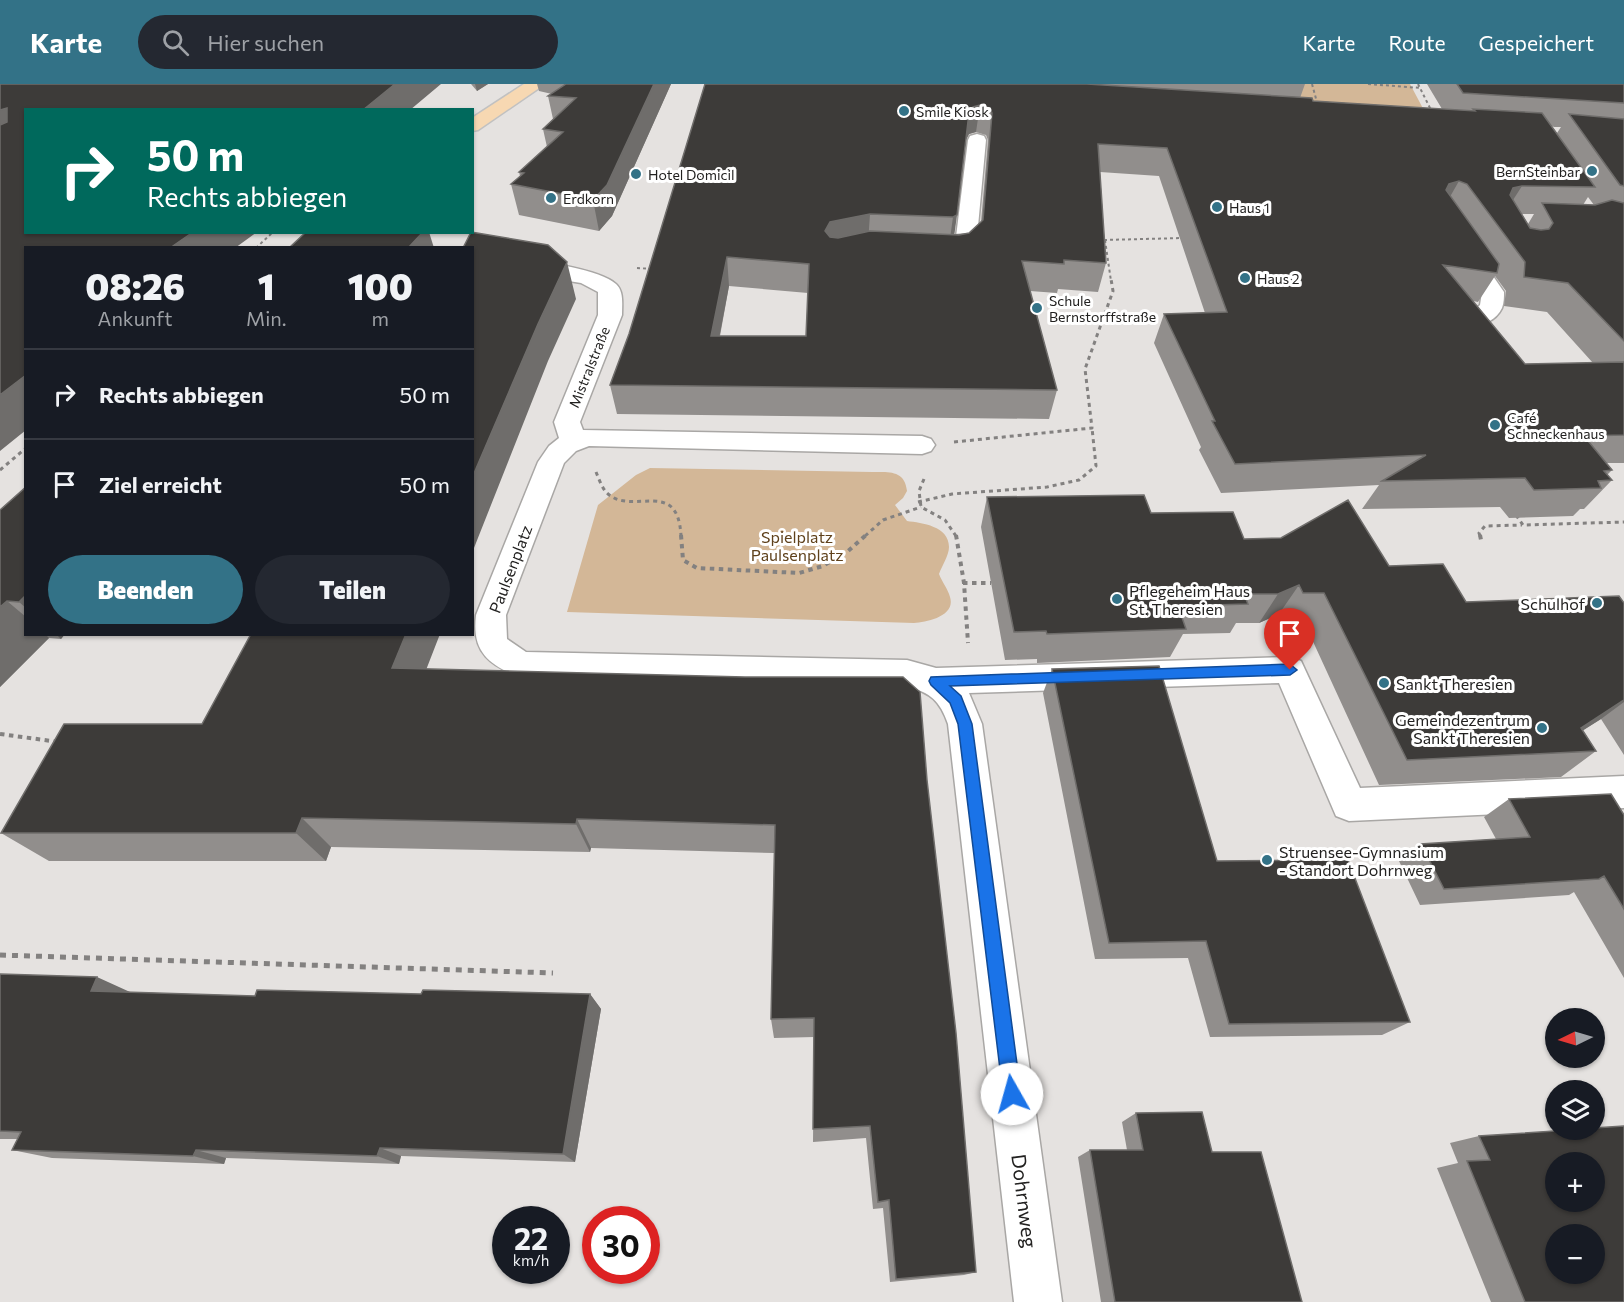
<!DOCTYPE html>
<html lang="de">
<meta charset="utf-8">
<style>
body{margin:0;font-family:Commissioner,sans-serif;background:#242831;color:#f1f3f6;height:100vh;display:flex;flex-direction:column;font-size:22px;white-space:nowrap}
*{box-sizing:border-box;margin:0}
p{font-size:20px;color:#9ea1a6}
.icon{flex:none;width:33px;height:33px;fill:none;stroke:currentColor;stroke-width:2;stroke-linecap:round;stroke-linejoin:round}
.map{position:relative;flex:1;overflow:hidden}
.side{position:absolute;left:24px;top:162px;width:450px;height:390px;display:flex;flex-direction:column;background:#171b24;border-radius:0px;box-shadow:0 2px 4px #0004}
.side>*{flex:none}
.top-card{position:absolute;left:24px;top:24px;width:450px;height:126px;border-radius:0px;box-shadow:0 2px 4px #0004;background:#00695c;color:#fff;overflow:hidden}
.needle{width:39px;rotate:265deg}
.buttons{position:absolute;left:1545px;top:924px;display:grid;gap:12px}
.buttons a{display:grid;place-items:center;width:60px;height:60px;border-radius:50%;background:#171b24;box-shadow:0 2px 4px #0004;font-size:30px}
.speed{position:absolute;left:492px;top:1122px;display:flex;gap:12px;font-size:30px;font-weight:700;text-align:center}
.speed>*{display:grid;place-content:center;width:78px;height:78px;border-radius:50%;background:#171b24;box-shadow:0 2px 4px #0004;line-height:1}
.speed small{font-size:15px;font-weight:400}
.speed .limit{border:9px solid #d22;background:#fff;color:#111}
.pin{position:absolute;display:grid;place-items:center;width:51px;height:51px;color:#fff;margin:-62px -26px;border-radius:50% 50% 50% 0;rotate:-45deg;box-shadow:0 0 6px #0007}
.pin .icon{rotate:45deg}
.me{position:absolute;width:66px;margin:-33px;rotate:353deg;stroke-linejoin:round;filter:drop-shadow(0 0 4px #0008)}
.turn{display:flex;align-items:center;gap:21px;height:126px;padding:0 24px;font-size:27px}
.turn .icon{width:78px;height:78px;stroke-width:2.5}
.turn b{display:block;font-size:42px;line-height:51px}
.eta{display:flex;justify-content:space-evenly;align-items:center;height:102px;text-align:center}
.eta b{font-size:36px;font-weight:800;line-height:42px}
.button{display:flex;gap:12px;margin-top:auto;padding:12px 24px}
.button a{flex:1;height:69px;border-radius:36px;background:#337287;color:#fff;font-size:24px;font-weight:800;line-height:69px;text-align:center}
.button a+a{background:#242831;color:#f1f3f6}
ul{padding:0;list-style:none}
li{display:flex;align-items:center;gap:18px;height:90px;padding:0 24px;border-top:2px solid #363941}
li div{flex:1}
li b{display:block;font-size:22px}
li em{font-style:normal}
header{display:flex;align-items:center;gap:36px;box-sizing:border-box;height:84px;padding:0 30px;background:#337287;color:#fff}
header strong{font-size:28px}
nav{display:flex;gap:33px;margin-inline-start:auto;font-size:21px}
.search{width:420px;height:54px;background:#242831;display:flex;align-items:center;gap:15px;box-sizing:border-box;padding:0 21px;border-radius:33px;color:#9ea1a6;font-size:22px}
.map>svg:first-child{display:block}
.green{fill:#d3b797}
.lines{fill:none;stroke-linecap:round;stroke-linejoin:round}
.minor-casing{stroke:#a9a7a5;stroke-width:3}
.major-casing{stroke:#c1c1c1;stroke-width:3}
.path-far3{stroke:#838180;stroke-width:2;stroke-dasharray:3 3;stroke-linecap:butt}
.path-far2{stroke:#838180;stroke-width:3;stroke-dasharray:4 4;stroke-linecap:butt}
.path-far1{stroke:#838180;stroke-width:4;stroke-dasharray:4.5 4.5;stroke-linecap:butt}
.path{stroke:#838180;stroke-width:5;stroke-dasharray:6 6;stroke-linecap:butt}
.minor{fill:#fff;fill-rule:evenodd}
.major{fill:#f7d8b2;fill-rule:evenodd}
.wall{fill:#918e8c;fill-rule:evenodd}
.shaded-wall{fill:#6f6d6b}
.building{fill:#3d3b39;stroke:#6f6d6b;stroke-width:1.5;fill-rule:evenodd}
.route{fill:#1a73e8;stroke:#114b97;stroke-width:1.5}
.poi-dot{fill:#337287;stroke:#fff;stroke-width:2}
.labels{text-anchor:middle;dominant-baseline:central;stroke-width:6;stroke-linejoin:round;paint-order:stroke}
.far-poi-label{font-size:14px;fill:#222120;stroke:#fff;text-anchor:start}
.far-street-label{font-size:14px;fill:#222120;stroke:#fff}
.park-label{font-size:16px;fill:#5f411b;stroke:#fff}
.street-label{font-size:16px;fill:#222120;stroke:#fff}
.poi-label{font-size:16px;fill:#222120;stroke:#fff;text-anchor:start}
.near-street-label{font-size:20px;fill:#222120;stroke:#fff}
</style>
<header>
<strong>Karte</strong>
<div class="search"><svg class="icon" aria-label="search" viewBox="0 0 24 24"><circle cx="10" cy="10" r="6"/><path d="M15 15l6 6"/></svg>Hier suchen</div>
<nav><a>Karte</a><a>Route</a><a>Gespeichert</a></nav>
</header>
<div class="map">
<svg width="1624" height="1218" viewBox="0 0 1624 1218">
<rect width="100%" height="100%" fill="#e5e2e0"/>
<!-- green -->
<path class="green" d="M1284,0H1410L1427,32L1293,23Z
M650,384L872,388C889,388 905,386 907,407L903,414L895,421L907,437C922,439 949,442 949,463C949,471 942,482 939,490C942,498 948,505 950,513C956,532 927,538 914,539L567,528L598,421L636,391Z"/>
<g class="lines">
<!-- minor casing -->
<g class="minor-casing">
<path id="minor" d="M977,50L984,52L986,56L976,164C965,180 946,179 929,175L926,170L929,165L950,164L955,161L968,56L970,52Z
M1463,159L1471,160L1504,208C1504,213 1504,219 1502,224C1496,237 1479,244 1467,241L1463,236L1480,221L1482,208L1452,165L1455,160Z
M472,168C504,173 595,181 616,200C624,207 622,221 622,231L580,338L583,346L922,352L931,355L935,361L931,367L922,370L589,362L576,367L564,379L506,531L507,555L526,568L907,576L936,584L1290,573L1301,577L1360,704L1624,692V724L1349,737L1336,732L1279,599L969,609L982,640L1062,1218H1014L948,640C940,617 931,609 907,602L524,594C491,583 471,569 476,531L538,378L549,362L559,354L554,338L598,231V208L581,199L472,181Z"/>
</g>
<!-- major casing -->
<g class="major-casing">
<path id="major" d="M524,0H545L478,46L472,47V34Z"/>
</g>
<!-- path-far3 -->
<path class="path-far3" d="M1312,0L1318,22
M1368,0L1421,4
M1418,0L1432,28
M1104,156L1183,154
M1105,156L1111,197
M256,164L273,148
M637,184L653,185"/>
<!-- path-far2 -->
<path class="path-far2" d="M954,358L1092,344L1085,285L1113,207L1111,195
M0,386L26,364
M596,388C599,395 602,404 607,409C632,433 678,392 681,452
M924,395L919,407L921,423L945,436L956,452
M918,418L952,410L1047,403L1079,396L1096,382L1092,344
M1516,431L1523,441L1624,438
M865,452L883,436L921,423
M1480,452L1479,449L1485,442L1522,441"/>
<!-- path-far1 -->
<path class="path-far1" d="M681,451L683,476L697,484L799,489L823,482L848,467L866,451
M956,451L964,499L968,559
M1480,451L1481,456
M963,499H991
M0,650L59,658"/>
<!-- path -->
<path class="path" d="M0,871L553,889"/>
<!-- minor -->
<use href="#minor" class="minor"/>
<!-- major -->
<use href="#major" class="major"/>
</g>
<!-- wall -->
<path class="wall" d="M471,0H488L477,7Z
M537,0H671L612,132L599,147L519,131L511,100L520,92L519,88L547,63L543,45L553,35L548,12L552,10L539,7Z
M705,0H1305L1300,14L1313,17L1442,25L1427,0H1624V379H1606L1612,386L1607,391L1612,396L1584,425H1580L1573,432L1509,434L1500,423L1362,425L1379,401L1221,409L1199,366L1201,363L1154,259L1164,230L1205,229L1159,92L1100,88L1106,179L1098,208L1058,205L1057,209L1030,207L1057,306L1049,335L617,330L610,301L629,250ZM1552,42L1554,43H1561L1557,49ZM976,48L986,51L988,56L981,138L969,149L954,150L966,55L969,50ZM1588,113L1594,121H1583ZM1522,130H1534L1528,140ZM1495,192L1506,207L1504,222L1547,228L1593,279L1525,280L1473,217L1478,218ZM729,202L808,209L806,252H720Z
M26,403V550H65L61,555L49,554L0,603V426Z
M987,413L1151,429L1244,455L1389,482L1466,518L1624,519V671L1601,635L1583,646L1596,667L1561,693L1379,701L1304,538H1283L1279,530L1259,539H1236L1230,549L1183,550L1170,573L1037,579V575L1005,576L981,443Z
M427,585L927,696L976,1188L964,1191L890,1198L883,1124L873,1125L866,1054L813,1058L814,953L774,954L771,935L774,769L591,764L590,768L331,763L326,777H49L1,749L202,640Z
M1052,585L1217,777L1410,938L1382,951L1210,953L1188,874L1095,875L1043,609Z
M1509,715L1624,731V894L1574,808L1569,811L1420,821L1399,777L1421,760L1496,755L1484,733Z
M0,890L130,908L255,912L590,910L601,925L575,1078L401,1072L399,1080L226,1074L224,1080L52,1074L12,1066L18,1055H0Z
M1136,1029L1212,1068L1302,1218H1101L1078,1073L1090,1066H1127L1122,1038Z
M1479,1052L1624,1218H1491L1437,1084L1458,1079L1450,1059Z"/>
<!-- shaded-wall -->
<path class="shaded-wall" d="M395,0H441L410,26H363Z
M475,0H488L477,7Z
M654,0H671L612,132L599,147L593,116Z
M980,21L976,48L969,50L966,56L969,29L973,23Z
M7,24L26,51L0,62V26Z
M1459,97L1443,125L1433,128L1449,100Z
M1522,102L1504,130L1495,133L1513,104Z
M870,130L868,159L830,167L825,147L830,138Z
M957,131L953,160L949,162L953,133Z
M193,148H257L235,164H170Z
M423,148H429L434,164H408Z
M727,173L729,202L714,281L711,252Z
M567,178L576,215L548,277L472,469V394L538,240Z
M26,291V346L0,367V311Z
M1299,501L1279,530L1259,539L1278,510Z
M26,511V524L19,518Z
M7,517L26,533V550H45L49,554L0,603V523Z
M56,550H65L61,555Z
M406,550H440L414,617L392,584Z
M1624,616V618L1601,635L1546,670L1581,644Z
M302,734L331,763L326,777L296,749Z
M577,735L591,764L590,768L576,740Z
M97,893L130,908L91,907Z
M590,910L601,925L575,1078L563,1070Z
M380,1064L401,1072L399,1080L377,1072Z
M196,1066L226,1074L224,1080L193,1072Z"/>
<!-- building -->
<path class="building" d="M0,0H395L363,26H26V148H193L170,164H26V291L0,311V41L7,38V24L0,26Z
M566,0H654L607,101L593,116L511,100L524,89L519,88L563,48L543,45L576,14L548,12Z
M705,0H1087L1312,14L1313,17L1475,27L1473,25L1542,29L1595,103L1522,102L1513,104L1510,111L1530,144L1541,146L1549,145L1553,139L1542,119L1595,121L1612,116L1624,119V257L1568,199L1524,193L1525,178L1467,100L1459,97L1449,100L1446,106L1499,180L1497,189L1443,181L1525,280L1624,278V351L1584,352L1612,386L1604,387L1612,396L1598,397L1601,404L1534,406L1525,394L1382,397L1426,371L1235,380L1212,337H1215L1164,230L1227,228L1167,64L1098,60L1106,179L1064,176V180L1022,177L1057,306L610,301L629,250ZM980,21L990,24L992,29L983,136L969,149L959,151L870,147L838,154L830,153L825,147L830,138L870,130L953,133L957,131L969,29L973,23ZM727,173L809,180L806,252H711Z
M1457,0H1624V19L1463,9Z
M1569,30L1624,35V102L1620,101Z
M306,148H423L408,164H289Z
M471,148L548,161L567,178L538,240L472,394V164H463Z
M26,403V511L19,518L7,517L0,523V426Z
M1144,411L1151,429L1233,428L1244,455L1281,454L1348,416L1389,482L1443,480L1466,518L1619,512L1624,519V616L1581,644L1596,667L1407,676L1324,509H1303L1299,501L1278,510H1244L1248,520L1178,522L1186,545L1047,550L1046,547L1014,548L987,413Z
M251,550H406L392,584L745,593H903L920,608L927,696L956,949L976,1188L896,1195L889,1116L878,1118L870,1042L813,1045L814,934L771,935L775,741L577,735L576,740L302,734L296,749H1L64,640H202Z
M1159,582L1217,777L1348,776L1410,938L1229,940L1206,857L1109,859L1052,585Z
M1611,710L1624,731V825L1604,792L1599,795L1444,805L1421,760L1530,753L1509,715Z
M0,890L97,893L91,907L255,912L257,906L421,910L423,906L590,910L563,1070L380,1064L377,1072L196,1066L193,1072L12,1066L21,1048L0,1047Z
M1202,1028L1212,1068H1261L1302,1218H1115L1090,1066H1143L1136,1029Z
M1624,1042V1218H1525L1467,1077L1490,1076L1479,1052L1571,1046H1594V1044ZM1556,1078H1594V1118H1556ZM1556,1150H1594V1190H1556Z"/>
<!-- route -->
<path class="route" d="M1290,580L1297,586L1290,591L950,602L961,612L972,640L1021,1010L1018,1016L1012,1019L1005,1016L1003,1010L958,640L950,619L931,601L929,597L931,593Z"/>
<!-- markers -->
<g class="poi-dot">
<circle cx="904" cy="27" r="6"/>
<circle cx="1592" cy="87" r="6"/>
<circle cx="636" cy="90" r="6"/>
<circle cx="551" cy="114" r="6"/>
<circle cx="1217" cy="123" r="6"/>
<circle cx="1245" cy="194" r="6"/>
<circle cx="1037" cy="224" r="6"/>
<circle cx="1495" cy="341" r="6"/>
<circle cx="1117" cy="515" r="6"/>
<circle cx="1597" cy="519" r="6"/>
<circle cx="1384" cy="599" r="6"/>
<circle cx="1542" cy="644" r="6"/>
<circle cx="1267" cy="776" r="6"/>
</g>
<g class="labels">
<!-- far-poi labels -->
<g class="far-poi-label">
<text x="916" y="27">Smile Kiosk</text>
<text x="1580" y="87" text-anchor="end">BernSteinbar</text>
<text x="648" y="90">Hotel Domicil</text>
<text x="563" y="114">Erdkorn</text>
<text x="1229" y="123">Haus 1</text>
<text x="1257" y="194">Haus 2</text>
<text x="1049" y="216">Schule<tspan x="1049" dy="16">Bernstorffstraße</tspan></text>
<text x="1507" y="333">Café<tspan x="1507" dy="16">Schneckenhaus</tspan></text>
</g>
<!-- far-street labels -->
<g class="far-street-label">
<text transform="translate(589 283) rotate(-68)">Mistralstraße</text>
</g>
<!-- park labels -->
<g class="park-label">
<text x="797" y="452">Spielplatz<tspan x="797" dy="18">Paulsenplatz</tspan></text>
</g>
<!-- street labels -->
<g class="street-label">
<text transform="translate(510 485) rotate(-69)">Paulsenplatz</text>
</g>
<!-- poi labels -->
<g class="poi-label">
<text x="1129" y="506">Pflegeheim Haus<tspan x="1129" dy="18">St. Theresien</tspan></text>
<text x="1585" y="519" text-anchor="end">Schulhof</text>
<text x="1396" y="599">Sankt Theresien</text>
<text x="1530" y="635" text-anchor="end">Gemeindezentrum<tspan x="1530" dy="18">Sankt Theresien</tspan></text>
<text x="1279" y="767">Struensee-Gymnasium<tspan x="1279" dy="18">- Standort Dohrnweg</tspan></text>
</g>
<!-- near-street labels -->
<g class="near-street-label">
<text transform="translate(1025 1117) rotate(83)">Dohrnweg</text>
</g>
</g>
</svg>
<div class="buttons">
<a><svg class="needle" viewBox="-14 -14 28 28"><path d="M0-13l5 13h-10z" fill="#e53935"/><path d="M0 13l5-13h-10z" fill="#9ea1a6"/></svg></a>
<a><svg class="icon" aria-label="layers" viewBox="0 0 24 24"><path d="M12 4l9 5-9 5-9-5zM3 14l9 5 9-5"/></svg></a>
<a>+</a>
<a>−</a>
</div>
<div class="speed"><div>22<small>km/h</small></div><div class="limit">30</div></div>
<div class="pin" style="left:1290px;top:586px;background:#d93025"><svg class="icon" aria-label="arrive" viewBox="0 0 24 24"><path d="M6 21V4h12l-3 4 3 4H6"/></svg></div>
<svg class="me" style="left:1012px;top:1010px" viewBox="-20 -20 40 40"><circle r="19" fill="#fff"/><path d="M0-13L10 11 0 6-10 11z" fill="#1a73e8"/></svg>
<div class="top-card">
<div class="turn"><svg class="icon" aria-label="right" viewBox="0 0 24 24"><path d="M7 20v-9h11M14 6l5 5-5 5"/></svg><div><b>50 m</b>Rechts abbiegen</div></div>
</div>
<section class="side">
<div class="eta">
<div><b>08:26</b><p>Ankunft</p></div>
<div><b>1</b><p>Min.</p></div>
<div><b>100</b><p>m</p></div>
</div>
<ul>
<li><svg class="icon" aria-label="right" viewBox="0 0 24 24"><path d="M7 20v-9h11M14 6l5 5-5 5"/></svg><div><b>Rechts abbiegen</b></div><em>50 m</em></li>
<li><svg class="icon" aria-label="arrive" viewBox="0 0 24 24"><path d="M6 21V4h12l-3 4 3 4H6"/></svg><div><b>Ziel erreicht</b></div><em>50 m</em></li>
</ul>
<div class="button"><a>Beenden</a><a>Teilen</a></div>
</section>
</div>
